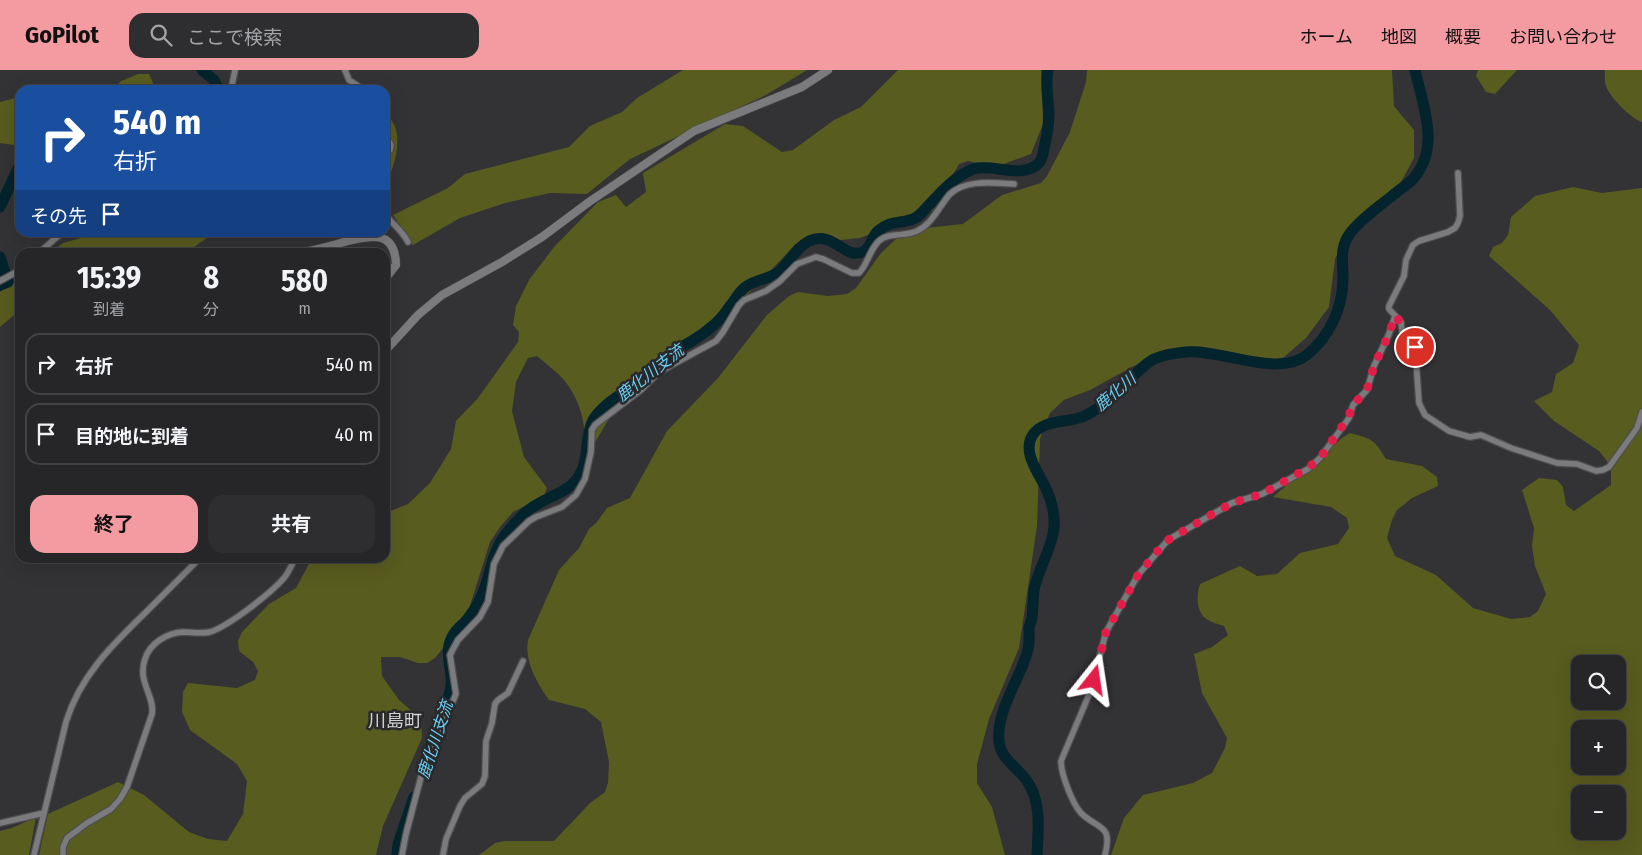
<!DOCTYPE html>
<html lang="ja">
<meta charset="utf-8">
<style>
body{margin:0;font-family:"Fira Sans Condensed","Noto Sans JP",sans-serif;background:#2e2e30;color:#f1f3f6;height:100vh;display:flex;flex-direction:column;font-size:19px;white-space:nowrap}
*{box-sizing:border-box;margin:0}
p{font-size:16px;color:#a4a5a8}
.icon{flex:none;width:28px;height:28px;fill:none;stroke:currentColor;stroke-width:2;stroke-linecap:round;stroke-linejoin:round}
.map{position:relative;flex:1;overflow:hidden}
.panel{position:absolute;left:15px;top:178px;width:375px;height:315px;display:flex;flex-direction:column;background:#262628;border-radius:15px;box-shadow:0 5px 20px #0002,0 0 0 1px #424345}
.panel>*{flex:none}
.banner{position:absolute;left:15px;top:15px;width:375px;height:152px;border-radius:15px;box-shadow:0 5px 20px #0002,0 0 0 1px #424345;background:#1a4fa0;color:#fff;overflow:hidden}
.controls{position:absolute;left:1571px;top:585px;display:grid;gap:10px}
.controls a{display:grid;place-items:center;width:55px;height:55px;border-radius:10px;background:#262628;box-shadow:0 5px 20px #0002,0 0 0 1px #424345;font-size:25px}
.pin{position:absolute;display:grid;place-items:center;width:42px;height:42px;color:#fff;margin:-21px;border:2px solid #fff;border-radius:50%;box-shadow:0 1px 5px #0007}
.me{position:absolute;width:55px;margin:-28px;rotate:15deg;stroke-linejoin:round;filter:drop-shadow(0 0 4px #0008)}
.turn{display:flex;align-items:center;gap:18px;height:105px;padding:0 15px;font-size:22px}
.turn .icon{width:65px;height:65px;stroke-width:2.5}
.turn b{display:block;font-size:35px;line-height:42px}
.then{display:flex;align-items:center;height:48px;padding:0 15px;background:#0003;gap:10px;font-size:19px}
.eta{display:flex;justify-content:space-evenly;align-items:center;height:85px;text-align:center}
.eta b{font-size:30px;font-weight:700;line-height:35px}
.action{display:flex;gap:10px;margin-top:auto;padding:10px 15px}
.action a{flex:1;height:58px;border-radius:15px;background:#f49aa1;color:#111;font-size:20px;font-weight:700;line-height:58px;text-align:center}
.action a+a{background:#2e2e30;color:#f1f3f6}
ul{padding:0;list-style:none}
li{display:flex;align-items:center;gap:15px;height:62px;margin:0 10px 8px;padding:0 5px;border:2px solid #424345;border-radius:15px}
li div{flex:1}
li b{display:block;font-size:19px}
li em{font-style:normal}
header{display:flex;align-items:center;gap:30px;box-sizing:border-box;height:70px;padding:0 25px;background:#f49aa1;color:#111}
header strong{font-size:24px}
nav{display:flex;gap:28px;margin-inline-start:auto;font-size:18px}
.search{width:350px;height:45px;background:#2e2e30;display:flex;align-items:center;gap:12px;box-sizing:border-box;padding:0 18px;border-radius:15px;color:#a4a5a8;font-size:19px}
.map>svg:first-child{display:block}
.forest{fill:#595c1f;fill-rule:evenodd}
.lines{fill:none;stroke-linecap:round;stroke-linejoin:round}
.river{stroke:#03232d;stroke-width:11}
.minor-casing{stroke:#4e4e50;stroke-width:8}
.tertiary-casing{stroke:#4e4e50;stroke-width:9}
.minor{stroke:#7b7b7e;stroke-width:5.5}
.tertiary{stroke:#7b7b7e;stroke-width:8}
.route{stroke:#e11d48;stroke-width:9;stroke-dasharray:0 16.2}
.labels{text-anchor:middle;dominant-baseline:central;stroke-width:5;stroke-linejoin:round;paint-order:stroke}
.water-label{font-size:16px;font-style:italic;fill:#6ad0f3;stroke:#29282b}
.quarter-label{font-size:18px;fill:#d2d2d4;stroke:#29282b}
</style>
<header>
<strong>GoPilot</strong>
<div class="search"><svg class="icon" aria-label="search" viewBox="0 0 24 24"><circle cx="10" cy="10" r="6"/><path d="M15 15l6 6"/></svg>ここで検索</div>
<nav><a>ホーム</a><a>地図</a><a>概要</a><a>お問い合わせ</a></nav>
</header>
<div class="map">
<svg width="1642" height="785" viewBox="0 0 1642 785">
<rect width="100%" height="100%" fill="#333235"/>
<!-- forest -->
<path class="forest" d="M683,0H807L766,25L630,89L587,124L550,123L505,133L460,148L413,175L393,145L448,118L465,104L569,77L590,56L622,42L637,28Z
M898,0H1041L1043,54L1031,84L995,97L968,91L959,94L932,141L860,168L841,170L814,167L796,174L726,247L660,287L619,332L594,374L584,376C587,354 579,328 564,310C556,301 546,294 537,286L528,288L516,312L512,341L524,387L547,418L544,426L513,442L500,457L490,472L469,539L453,566L435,588L427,593H418L400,587H381L382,606L399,630L421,649L422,668L383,756L376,785H39L48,744L118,712L144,725L189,762L208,769L227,771L243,744L247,711L237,694L190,660L182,642L183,622L188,613L237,618L255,610L258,601L253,592L239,581L238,571L242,562L269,534L296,518L312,488H385V443L408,434L430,413L451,379L456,351L478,328L518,272L519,262L513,255L516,236L529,210L554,177L598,132L616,125L626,137L646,122L643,103L725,54L743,56L782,82L793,80L834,50L861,37Z
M1087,0H1392L1394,36L1414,60V88L1388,136L1357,157L1343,172L1335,189L1329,237L1306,268L1284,287L1266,294L1248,289L1169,284L1141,292L1090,320L1064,330L1050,343L1040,369L1037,456L1019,578L989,649L977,694V713L992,737L1005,785H479L495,773L505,771H554L590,733L605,722L608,713L609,692L601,652L585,639L549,630C537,613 524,591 528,570L559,500L579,478L589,459L596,453L607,438L630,428L667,361L718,308L767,245L789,226L798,222L828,226L847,224L856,218L881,183L896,169L925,158L963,154L1002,125L1041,113L1047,106L1070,62L1086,12Z
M1478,0H1517L1495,24L1486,22L1476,6Z
M1605,0H1642V52C1631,49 1609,26 1606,16C1604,12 1605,5 1605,0Z
M138,4H149L156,20H113L121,11Z
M20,27V76L0,73V32Z
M385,44C407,59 395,96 385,116Z
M1573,117L1602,123L1642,118V785H1111L1124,748L1143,725L1193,713L1212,703L1225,678L1227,668L1202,623L1194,584L1212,577L1228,565L1224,556C1219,554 1213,553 1208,550C1196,544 1196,525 1200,514L1240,496L1257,506L1277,504L1300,483L1338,474L1349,458L1347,448L1331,437L1273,427L1342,368L1350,363C1372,369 1374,369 1386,389L1422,396L1437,407L1438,416L1412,428L1397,440L1392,450L1387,468L1395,486L1436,505L1473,538L1511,549L1530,547L1538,541L1546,524L1535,496L1532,476L1534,458L1522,420L1539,408L1557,410L1563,417L1566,435L1574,441L1611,415V396L1599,381L1554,351L1534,331L1552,322L1556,304L1573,293L1579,275L1550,240L1489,186L1493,177L1502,173L1508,165L1511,147L1535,126ZM1580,594H1618V631H1580ZM1580,659H1618V696H1580ZM1580,724H1618V761H1580Z
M102,162H214V163L187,182H52L63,173Z
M20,209V240L0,257V222Z
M36,747L29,785H0V761L12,758Z"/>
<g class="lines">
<!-- river -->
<path class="river" d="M202,0L214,10L219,20
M0,137L20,94
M0,187L8,212L0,215
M426,690C430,680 432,670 436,660C441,646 449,631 451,616C453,600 444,584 451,569C454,562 458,558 464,553C471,545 477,536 481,527C489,511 490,492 498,477C504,464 514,454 524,444C540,427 567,426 579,406C590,389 584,367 593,350C604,332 626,322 642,310C650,304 657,295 665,288C679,277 695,271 709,259C717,253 724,245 730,236C736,229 739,221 747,216C757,209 770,209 780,201C790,191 796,178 809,171C834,160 844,190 863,182C871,178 872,166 878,161C891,150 900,154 913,149C919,147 924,140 928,136C941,122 955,106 973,99C993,93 1022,110 1039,93C1043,88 1043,84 1044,78C1047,66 1049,54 1049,42C1048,28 1045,14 1048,0
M397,785L398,774L414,727
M1037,785C1038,761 1042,732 1027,711C1017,697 1001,689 999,672C996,643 1016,615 1025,589C1030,577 1029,570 1029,558C1029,557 1032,549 1032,547C1033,538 1033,529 1034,520C1038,499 1052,479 1054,458C1055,446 1052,431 1047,421C1040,404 1022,384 1032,366C1042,349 1067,353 1082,347C1102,339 1118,321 1133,306C1139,301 1146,293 1154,289C1163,285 1175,283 1186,282C1222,279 1277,308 1307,285C1330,266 1343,237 1343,208C1343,191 1339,177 1351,162C1362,148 1378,137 1392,126C1399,120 1407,115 1413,109C1441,77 1423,36 1415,0"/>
<!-- minor casing -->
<g class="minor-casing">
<path id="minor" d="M345,0L349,10L364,20
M231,20L235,0
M385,65L391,75L390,80L385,84
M1458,103L1460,146L1458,153L1455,158L1448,162L1419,171L1413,175L1406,190L1404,206L1389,236V239L1401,252L1402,261L1412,270L1415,277L1419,333L1425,345L1449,361L1470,367L1481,365L1511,378L1557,393L1577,394L1596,401L1603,400L1609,397L1637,358L1642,342
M385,144C392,154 402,160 408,172
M40,182L58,166L66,162
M0,211L20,200
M0,753L44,743
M34,785L66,652C80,606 112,575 146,542C164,524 182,506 200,488
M63,785V777L67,768L87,753L111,739L120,729L127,717L152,644C155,626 137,612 145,589C150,573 167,563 183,562C192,562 201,564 210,562C229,556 271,523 284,508C289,502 292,494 295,488
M402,785L406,764L421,707L456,624L450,585L458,570L480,547L488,532L494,494L503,476L529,451L536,447L562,437L576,425L585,409L591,382L592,360L595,355L642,319L659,302L716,271L723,262L739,235L744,230L766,221L780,211L797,194L816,187L823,189L852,203H859C868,194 870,178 880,170C890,162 905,167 917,161C928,156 934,146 941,136C944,132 947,127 950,124C966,109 994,113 1014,114
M443,785L446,769L460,736L465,728L482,714L485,706L486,671L492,653L495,634L498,630L508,623L523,591
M1105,785C1113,753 1098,760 1081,743C1072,733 1061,704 1061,691L1091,620L1106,562L1138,505L1168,470L1232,433L1262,424L1308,399L1320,388L1349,348L1353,335L1367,320L1374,296L1389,264L1395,246"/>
</g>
<!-- tertiary casing -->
<g class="tertiary-casing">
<path id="tertiary" d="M305,182C318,179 331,176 344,172C369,166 395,158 396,195L385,209
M385,281L418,245L442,225L502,192L542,167L589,132L694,61L802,17L828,0"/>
</g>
<!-- minor -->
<use href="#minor" class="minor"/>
<!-- tertiary -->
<use href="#tertiary" class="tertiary"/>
</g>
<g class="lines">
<!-- route -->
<path class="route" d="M1094,610L1106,562L1138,505L1157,482L1168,470L1211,445L1232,433L1262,424L1308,398L1320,388L1348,348L1353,335L1367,320L1374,296L1389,264L1395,246C1403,254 1398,253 1402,260C1405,266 1412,269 1415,277"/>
</g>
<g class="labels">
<!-- water labels -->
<g class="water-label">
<text transform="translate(650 303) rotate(-38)">鹿化川支流</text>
<text transform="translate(1115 322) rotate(-40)">鹿化川</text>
<text transform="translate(435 670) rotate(-72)">鹿化川支流</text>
</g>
<!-- quarter labels -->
<g class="quarter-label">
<text x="395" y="651">川島町</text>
</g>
</g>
</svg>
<div class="controls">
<a><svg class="icon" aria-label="search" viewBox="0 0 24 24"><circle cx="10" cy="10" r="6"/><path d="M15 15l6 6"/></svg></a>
<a>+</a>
<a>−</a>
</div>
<div class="pin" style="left:1415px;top:277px;background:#d93025"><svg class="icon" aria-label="arrive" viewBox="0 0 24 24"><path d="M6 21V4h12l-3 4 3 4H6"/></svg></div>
<svg class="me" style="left:1094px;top:610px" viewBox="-20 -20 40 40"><path d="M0-17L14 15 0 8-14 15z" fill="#e11d48" stroke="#fff" stroke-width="4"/></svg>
<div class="banner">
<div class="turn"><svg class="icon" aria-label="right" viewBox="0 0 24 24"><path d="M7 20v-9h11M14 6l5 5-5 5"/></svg><div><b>540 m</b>右折</div></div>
<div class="then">その先<svg class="icon" aria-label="arrive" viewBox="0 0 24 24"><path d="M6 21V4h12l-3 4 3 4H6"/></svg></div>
</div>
<section class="panel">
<div class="eta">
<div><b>15:39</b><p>到着</p></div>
<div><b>8</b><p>分</p></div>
<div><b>580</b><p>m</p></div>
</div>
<ul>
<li><svg class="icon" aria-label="right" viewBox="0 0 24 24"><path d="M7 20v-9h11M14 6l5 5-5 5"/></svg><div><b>右折</b></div><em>540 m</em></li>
<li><svg class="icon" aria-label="arrive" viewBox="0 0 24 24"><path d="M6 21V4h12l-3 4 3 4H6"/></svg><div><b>目的地に到着</b></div><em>40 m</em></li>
</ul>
<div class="action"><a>終了</a><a>共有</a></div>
</section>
</div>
